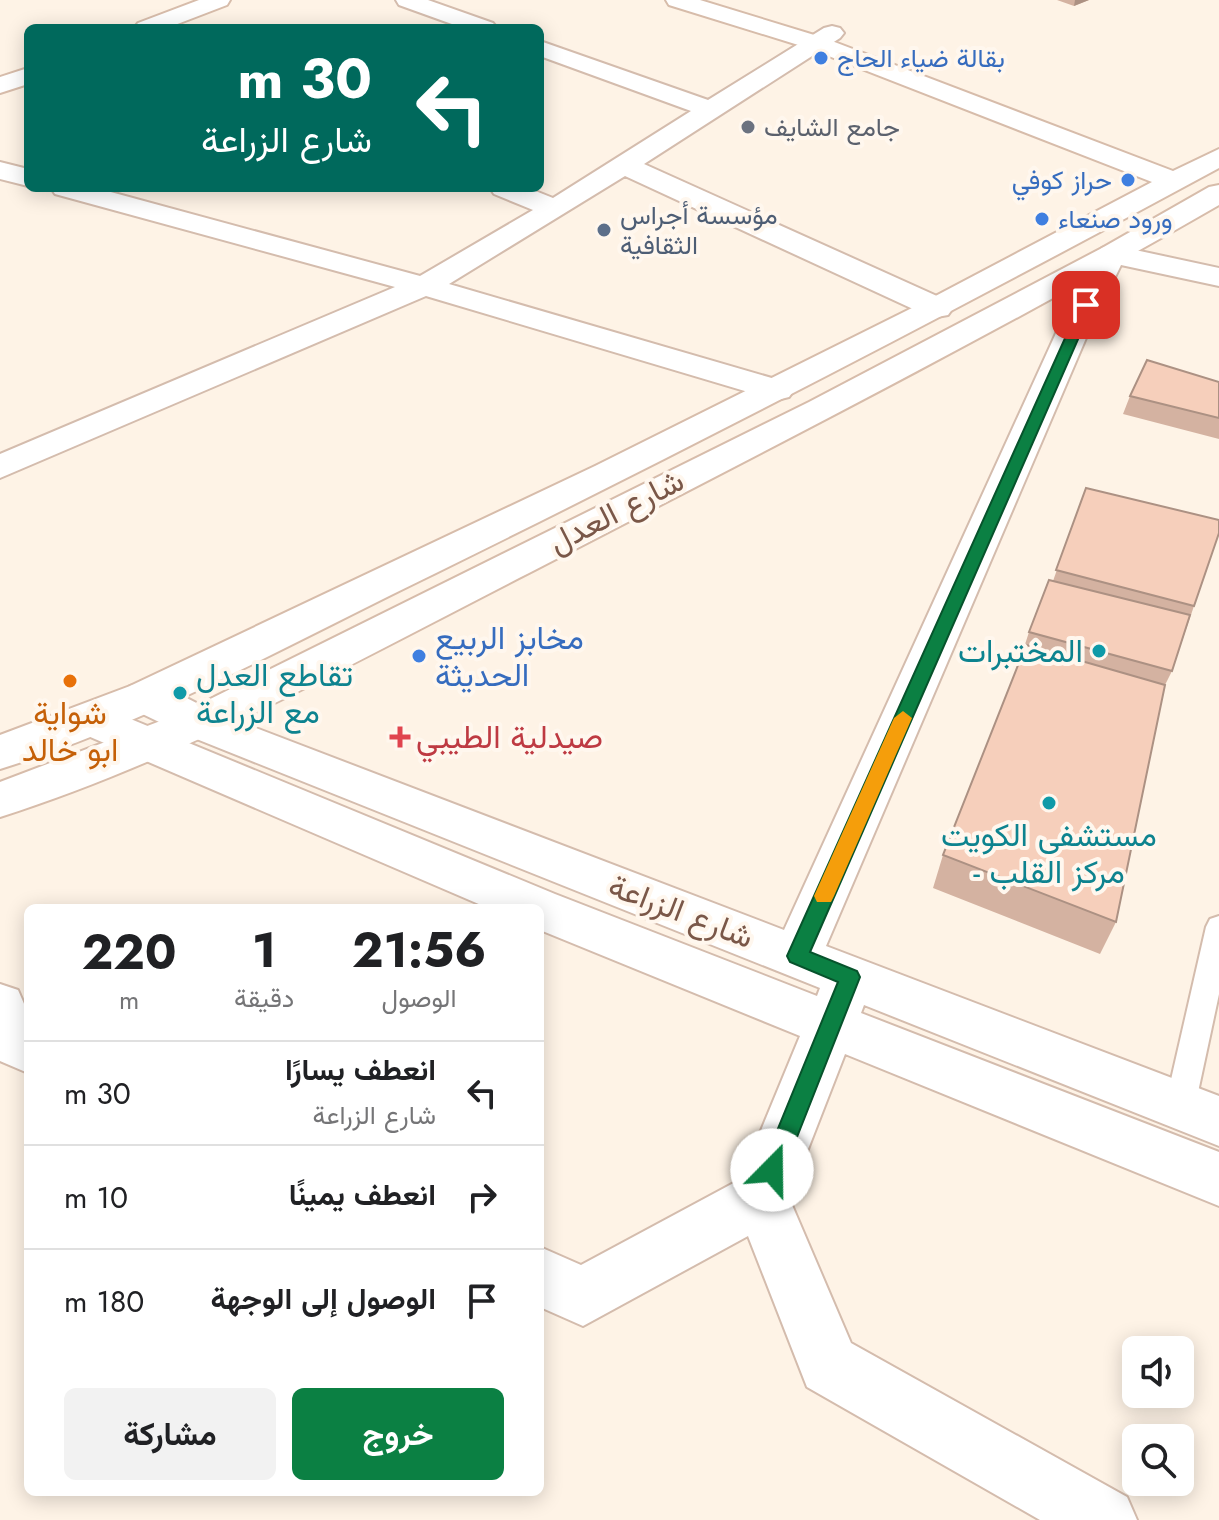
<!DOCTYPE html>
<html lang="ar">
<meta charset="utf-8">
<style>
body{margin:0;font-family:Jost,Vazirmatn,sans-serif;background:#f2f2f2;color:#202124;direction:rtl;height:100vh;display:flex;flex-direction:column;font-size:30px;white-space:nowrap}
*{box-sizing:border-box;margin:0}
p{font-size:26px;color:#757577}
.icon{flex:none;width:44px;height:44px;fill:none;stroke:currentColor;stroke-width:2;stroke-linecap:round;stroke-linejoin:round}
.map{position:relative;flex:1;overflow:hidden;direction:ltr}
.drawer{position:absolute;left:24px;top:904px;width:520px;height:592px;display:flex;flex-direction:column;background:#fff;border-radius:12px;box-shadow:0 4px 20px #0003;direction:rtl}
.drawer>*{flex:none}
.banner{position:absolute;left:24px;top:24px;width:520px;height:168px;border-radius:12px;box-shadow:0 4px 20px #0003;direction:rtl;background:#00695c;color:#fff;overflow:hidden}
.controls{position:absolute;left:1122px;top:1336px;display:grid;gap:16px}
.controls a{display:grid;place-items:center;width:72px;height:72px;border-radius:12px;background:#fff;box-shadow:0 4px 20px #0003;font-size:40px}
.pin{position:absolute;display:grid;place-items:center;width:68px;height:68px;color:#fff;margin:-34px;border-radius:16px;box-shadow:0 4px 12px #0006}
.me{position:absolute;width:88px;margin:-44px;rotate:22deg;stroke-linejoin:round;filter:drop-shadow(0 0 6px #0008)}
.turn{display:flex;align-items:center;gap:28px;height:168px;padding:0 40px;font-size:36px}
.turn .icon{width:104px;height:104px;stroke-width:2.5}
.turn b{display:block;font-size:56px;line-height:68px}
.eta{display:flex;justify-content:space-evenly;align-items:center;height:136px;text-align:center}
.eta b{font-size:48px;font-weight:700;line-height:56px}
.cta{display:flex;gap:16px;margin-top:auto;padding:16px 40px}
.cta a{flex:1;height:92px;border-radius:12px;background:#0b8043;color:#fff;font-size:32px;font-weight:700;line-height:92px;text-align:center}
.cta a+a{background:#f2f2f2;color:#202124}
ul{padding:0;list-style:none}
li{display:flex;align-items:center;gap:24px;height:104px;padding:0 40px;border-top:2px solid #e0e0e0}
li div{flex:1}
li b{display:block;font-size:30px}
li em{font-style:normal}
.map>svg:first-child{display:block}
.lines{fill:none;stroke-linecap:round;stroke-linejoin:round}
.lane-casing{stroke:#d4bcad;stroke-width:4}
.street-casing{stroke:#d4bcad;stroke-width:4}
.secondary-casing{stroke:#d7bcaa;stroke-width:4}
.lane{fill:#fff;fill-rule:evenodd}
.street{fill:#fff;fill-rule:evenodd}
.secondary{fill:#fff;fill-rule:evenodd}
.wall{fill:#d4b2a1}
.shaded-wall{fill:#ac9183}
.building{fill:#f6cfbb;stroke:#ac9183;stroke-width:2}
.route{fill:#0b8043;stroke:#07532c;stroke-width:2}
.slow{fill:#f59e0b}
.shop-dot{fill:#3f7fe0;stroke:#fff7ee;stroke-width:3}
.worship-dot{fill:#6b7280;stroke:#fff7ee;stroke-width:3}
.service-dot{fill:#5c6f8a;stroke:#fff7ee;stroke-width:3}
.culture-dot{fill:#0f9aa8;stroke:#fff7ee;stroke-width:3}
.food-dot{fill:#e8710a;stroke:#fff7ee;stroke-width:3}
.health-dot{fill:#e0444e;stroke:#fff7ee;stroke-width:3}
.labels{text-anchor:middle;dominant-baseline:central;stroke-width:8;stroke-linejoin:round;paint-order:stroke}
.far-shop-label{font-size:26px;fill:#366cbe;stroke:#fff7ee;text-anchor:start}
.far-worship-label{font-size:26px;fill:#5b616d;stroke:#fff7ee;text-anchor:start}
.far-service-label{font-size:26px;fill:#4e5e75;stroke:#fff7ee;text-anchor:start}
.street-label{font-size:32px;fill:#7a5748;stroke:#fff7ee}
.shop-label{font-size:32px;fill:#366cbe;stroke:#fff7ee;text-anchor:start}
.culture-label{font-size:32px;fill:#0d838f;stroke:#fff7ee;text-anchor:end}
.food-label{font-size:32px;fill:#c56008;stroke:#fff7ee}
.health-label{font-size:32px;fill:#be3a42;stroke:#fff7ee;text-anchor:start}
</style>
<div class="map">
<svg width="1219" height="1520" viewBox="0 0 1219 1520">
<rect width="100%" height="100%" fill="#fef3e6"/>
<g class="lines">
<!-- lane casing -->
<g class="lane-casing">
<path id="lane" d="M1219,916V994L1195,1106L1190,1116L1180,1120L1170,1116L1165,1106L1206,927L1210,919Z"/>
</g>
<!-- street casing -->
<g class="street-casing">
<path id="street" d="M396,0H428L493,23L497,28H463L399,5Z
M832,26L840,28L844,33L840,38L644,164L948,301L953,308L948,315L937,317L926,315L625,176L449,284L789,383L794,390L789,397L777,400L765,397L426,296L0,478V454L395,287L55,194L51,188H96L420,276L533,210L494,194L490,188H528L553,198L691,111L540,56V41L708,100L824,28Z
M0,162L28,169V186L0,179Z
M1112,245L1219,268V286L1121,265L1089,331L826,946L1219,1096V1146L864,1005L861,1013L1219,1152V1206L845,1054L789,1198L851,1343L1127,1497L1137,1520H1040L807,1387L748,1236L583,1326L540,1307V1247L581,1265L741,1179L800,1036L540,930V908H488L74,730L68,719L74,708L89,703L104,708L555,894L817,996L820,988L184,734L130,708L124,697L130,686C159,678 188,700 214,712L784,930L1057,331L1097,254L1102,248Z
M0,984L18,990L28,1013V1073L0,1061Z"/>
</g>
<!-- secondary casing -->
<g class="secondary-casing">
<path id="secondary" d="M199,0H230L227,5L167,28H134L138,23Z
M666,0H700L824,38L1173,171L1219,149V168C960,308 700,443 436,573C293,642 152,722 0,769V735L130,686L595,466L926,301L1152,182L808,48L669,5Z
M28,68V84L0,93V77Z
M1219,185V205C993,335 761,453 529,573C356,661 185,758 0,817V782L184,712L809,402L1102,248L1209,187Z"/>
</g>
<!-- lane -->
<use href="#lane" class="lane"/>
<!-- street -->
<use href="#street" class="street"/>
<!-- secondary -->
<use href="#secondary" class="secondary"/>
</g>
<!-- wall -->
<path class="wall" d="M1057,0H1089L1074,6Z
M1219,382V439L1123,414L1130,396Z
M1086,488L1194,606L1172,671L1164,687L1116,922L1100,954L933,888L943,855L1020,660L1029,632L1053,581Z"/>
<!-- shaded-wall -->
<path class="shaded-wall" d="M1075,0H1089L1074,6Z"/>
<!-- building -->
<path class="building" d="M1147,360L1219,382V418L1130,396Z
M1086,488L1219,520V533L1194,606L1056,570Z
M1049,580L1190,615L1172,671L1029,632Z
M1026,645L1165,685L1116,922L943,855Z"/>
<!-- route -->
<path class="route" d="M1086,301L1093,305L810,952L857,971L860,977L784,1170L781,1178L772,1181L764,1178L761,1170L838,982L790,962L787,956L1080,305Z"/>
<!-- slow -->
<path class="slow" d="M903,711L912,718L834,896L831,902H817L814,896L894,718Z"/>
<!-- markers -->
<g class="shop-dot">
<circle cx="821" cy="58" r="8"/>
<circle cx="1128" cy="180" r="8"/>
<circle cx="1042" cy="219" r="8"/>
<circle cx="419" cy="656" r="8"/>
</g>
<circle class="worship-dot" cx="748" cy="127" r="8"/>
<circle class="service-dot" cx="604" cy="230" r="8"/>
<g class="culture-dot">
<circle cx="1099" cy="651" r="8"/>
<circle cx="180" cy="693" r="8"/>
<circle cx="1049" cy="803" r="8"/>
</g>
<circle class="food-dot" cx="70" cy="681" r="8"/>
<path class="health-dot" d="M396 725h8v8h8v8h-8v8h-8v-8h-8v-8h8z"/>
<g class="labels">
<!-- far-shop labels -->
<g class="far-shop-label">
<text x="837" y="58">بقالة ضياء الحاج</text>
<text x="1112" y="180" text-anchor="end">حراز كوفي</text>
<text x="1058" y="219">ورود صنعاء</text>
</g>
<!-- far-worship labels -->
<g class="far-worship-label">
<text x="764" y="127">جامع الشايف</text>
</g>
<!-- far-service labels -->
<g class="far-service-label">
<text x="620" y="215">مؤسسة أجراس<tspan x="620" dy="30">الثقافية</tspan></text>
</g>
<!-- street labels -->
<g class="street-label">
<text transform="translate(616 511) rotate(-27)">شارع العدل</text>
<text transform="translate(681 911) rotate(21)">شارع الزراعة</text>
</g>
<!-- shop labels -->
<g class="shop-label">
<text x="435" y="638">مخابز الربيع<tspan x="435" dy="37">الحديثة</tspan></text>
</g>
<!-- culture labels -->
<g class="culture-label">
<text x="1083" y="651">المختبرات</text>
<text x="196" y="675" text-anchor="start">تقاطع العدل<tspan x="196" dy="37">مع الزراعة</tspan></text>
<text x="1049" y="835" text-anchor="middle">مستشفى الكويت<tspan x="1049" dy="37">- مركز القلب</tspan></text>
</g>
<!-- food labels -->
<g class="food-label">
<text x="70" y="713">شواية<tspan x="70" dy="37">ابو خالد</tspan></text>
</g>
<!-- health labels -->
<g class="health-label">
<text x="416" y="737">صيدلية الطيبي</text>
</g>
</g>
</svg>
<div class="controls">
<a><svg class="icon" aria-label="sound" viewBox="0 0 24 24"><path d="M4 9h4l5-4v14l-5-4H4zM17 9q2 3 0 6"/></svg></a>
<a><svg class="icon" aria-label="search" viewBox="0 0 24 24"><circle cx="10" cy="10" r="6"/><path d="M15 15l6 6"/></svg></a>
</div>
<div class="pin" style="left:1086px;top:305px;background:#d93025"><svg class="icon" aria-label="arrive" viewBox="0 0 24 24"><path d="M6 21V4h12l-3 4 3 4H6"/></svg></div>
<svg class="me" style="left:772px;top:1170px" viewBox="-20 -20 40 40"><circle r="19" fill="#fff"/><path d="M0-13L10 11 0 6-10 11z" fill="#0b8043"/></svg>
<div class="banner">
<div class="turn"><svg class="icon" aria-label="left" viewBox="0 0 24 24"><path d="M17 20v-9H6M10 6l-5 5 5 5"/></svg><div><b>30 m</b>شارع الزراعة</div></div>
</div>
<section class="drawer">
<div class="eta">
<div><b>21:56</b><p>الوصول</p></div>
<div><b>1</b><p>دقيقة</p></div>
<div><b>220</b><p>m</p></div>
</div>
<ul>
<li><svg class="icon" aria-label="left" viewBox="0 0 24 24"><path d="M17 20v-9H6M10 6l-5 5 5 5"/></svg><div><b>انعطف يسارًا</b><p>شارع الزراعة</p></div><em>30 m</em></li>
<li><svg class="icon" aria-label="right" viewBox="0 0 24 24"><path d="M7 20v-9h11M14 6l5 5-5 5"/></svg><div><b>انعطف يمينًا</b></div><em>10 m</em></li>
<li><svg class="icon" aria-label="arrive" viewBox="0 0 24 24"><path d="M6 21V4h12l-3 4 3 4H6"/></svg><div><b>الوصول إلى الوجهة</b></div><em>180 m</em></li>
</ul>
<div class="cta"><a>خروج</a><a>مشاركة</a></div>
</section>
</div>
